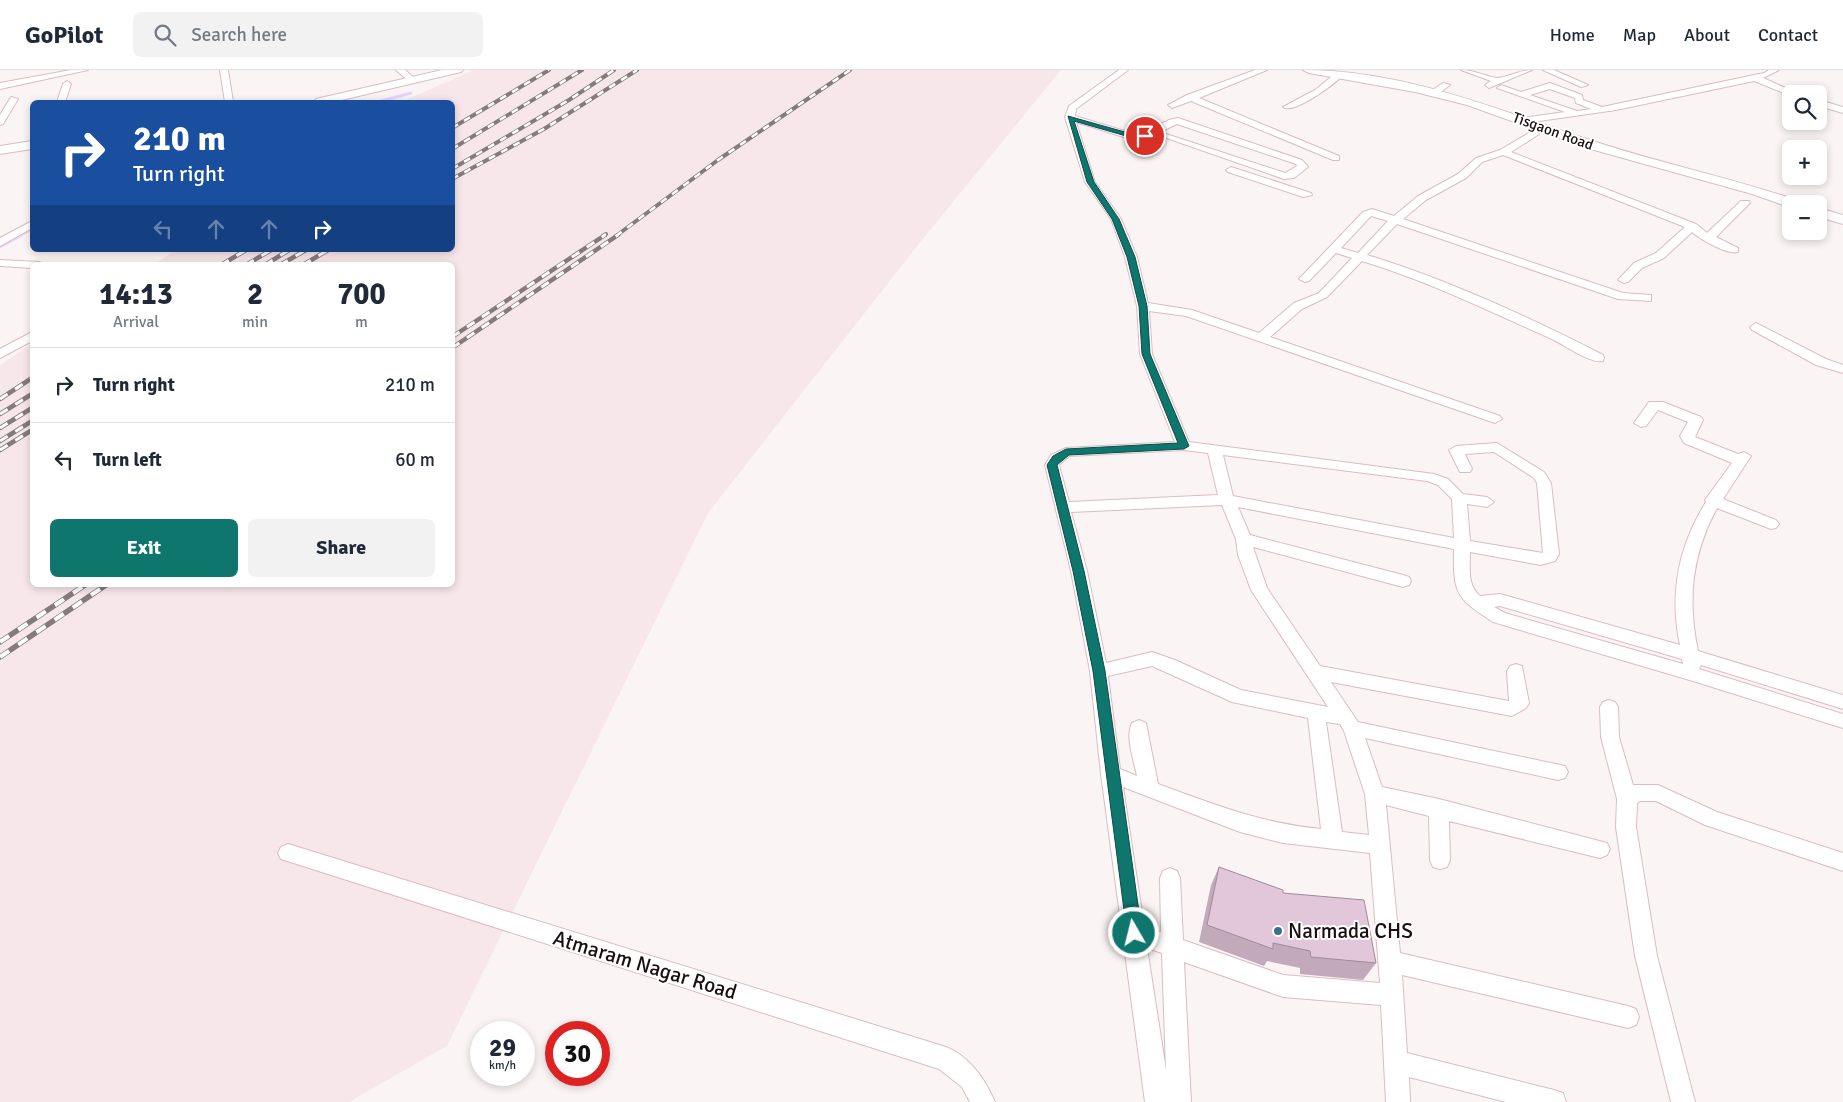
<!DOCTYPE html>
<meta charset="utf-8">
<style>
body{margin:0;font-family:Signika,sans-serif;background:#f2f2f3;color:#1f2937;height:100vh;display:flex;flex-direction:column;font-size:19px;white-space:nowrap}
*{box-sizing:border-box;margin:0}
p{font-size:16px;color:#747a83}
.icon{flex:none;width:28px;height:28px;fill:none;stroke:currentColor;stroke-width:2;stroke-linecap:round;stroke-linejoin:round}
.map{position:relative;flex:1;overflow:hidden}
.sheet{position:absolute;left:30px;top:192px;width:425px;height:325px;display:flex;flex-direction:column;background:#fff;border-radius:8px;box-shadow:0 2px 8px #0003}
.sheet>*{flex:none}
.top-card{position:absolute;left:30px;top:30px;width:425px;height:152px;border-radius:8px;box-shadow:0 2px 8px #0003;background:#1a4fa0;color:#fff;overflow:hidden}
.tools{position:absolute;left:1782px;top:15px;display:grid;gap:10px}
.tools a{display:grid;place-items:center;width:45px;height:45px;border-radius:8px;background:#fff;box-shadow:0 2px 8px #0003;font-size:25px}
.speed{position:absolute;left:470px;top:951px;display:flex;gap:10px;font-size:25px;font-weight:700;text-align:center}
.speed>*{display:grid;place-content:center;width:65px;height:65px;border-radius:50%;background:#fff;box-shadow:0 2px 8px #0003;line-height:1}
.speed small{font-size:12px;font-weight:400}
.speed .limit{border:8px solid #d22;background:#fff;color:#111}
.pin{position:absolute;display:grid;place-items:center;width:42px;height:42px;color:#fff;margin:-21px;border:2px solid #fff;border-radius:50%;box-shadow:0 1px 5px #0007}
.me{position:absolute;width:55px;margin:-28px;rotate:352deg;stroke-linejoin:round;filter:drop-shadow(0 0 4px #0008)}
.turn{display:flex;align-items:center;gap:18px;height:105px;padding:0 20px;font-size:22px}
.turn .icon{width:65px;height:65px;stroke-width:2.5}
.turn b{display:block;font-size:35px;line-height:42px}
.lanes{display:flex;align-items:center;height:48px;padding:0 20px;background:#0003;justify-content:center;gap:25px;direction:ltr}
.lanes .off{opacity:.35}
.eta{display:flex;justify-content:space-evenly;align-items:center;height:85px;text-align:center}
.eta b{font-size:30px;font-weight:700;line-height:35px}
.action{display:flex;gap:10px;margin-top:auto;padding:10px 20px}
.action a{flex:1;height:58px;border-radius:8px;background:#0f766e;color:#fff;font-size:20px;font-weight:700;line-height:58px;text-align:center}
.action a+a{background:#f2f2f3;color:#1f2937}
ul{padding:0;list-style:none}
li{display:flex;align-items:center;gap:15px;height:75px;padding:0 20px;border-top:1px solid #e0e1e3}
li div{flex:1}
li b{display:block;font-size:19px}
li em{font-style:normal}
header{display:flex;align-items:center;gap:30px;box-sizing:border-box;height:70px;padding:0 25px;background:#fff;border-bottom:1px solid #e0e1e3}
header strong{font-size:24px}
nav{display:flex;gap:28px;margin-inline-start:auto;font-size:18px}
.search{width:350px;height:45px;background:#f2f2f3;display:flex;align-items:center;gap:12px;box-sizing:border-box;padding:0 18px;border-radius:8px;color:#747a83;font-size:19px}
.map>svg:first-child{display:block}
.built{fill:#f7e6ea}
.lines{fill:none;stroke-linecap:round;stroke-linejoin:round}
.stream-far1{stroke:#ead1fd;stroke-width:3}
.stream{stroke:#ead1fd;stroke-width:4}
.street-casing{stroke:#ddbbc3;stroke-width:2}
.secondary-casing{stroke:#ddbbc3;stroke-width:2}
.street{fill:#fff;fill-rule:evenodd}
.secondary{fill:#fff;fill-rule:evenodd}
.rail-far2-casing{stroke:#857b7d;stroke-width:4}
.rail-far1-casing{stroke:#857b7d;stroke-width:4.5}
.rail-casing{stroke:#857b7d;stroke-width:5.5}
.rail-far2{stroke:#fff;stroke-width:2.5;stroke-dasharray:7;stroke-linecap:butt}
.rail-far1{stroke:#fff;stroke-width:3;stroke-dasharray:9;stroke-linecap:butt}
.rail{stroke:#fff;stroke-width:4;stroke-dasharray:11;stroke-linecap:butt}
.wall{fill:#c2aabb}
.building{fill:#e2c6da;stroke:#9e8b99}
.route{fill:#0f766e;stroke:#0a4d48}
.poi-dot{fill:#3a708c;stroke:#fff;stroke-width:2}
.labels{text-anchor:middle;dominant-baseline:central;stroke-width:4;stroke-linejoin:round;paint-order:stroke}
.far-street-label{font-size:15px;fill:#1a0e11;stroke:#fff}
.near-poi-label{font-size:21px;fill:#1a0e11;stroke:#fff;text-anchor:start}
.near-street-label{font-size:21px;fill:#1a0e11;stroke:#fff}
</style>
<header>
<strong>GoPilot</strong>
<div class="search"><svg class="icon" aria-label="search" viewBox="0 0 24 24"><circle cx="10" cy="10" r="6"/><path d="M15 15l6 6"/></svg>Search here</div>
<nav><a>Home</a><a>Map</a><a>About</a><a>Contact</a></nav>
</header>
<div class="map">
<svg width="1843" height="1032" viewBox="0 0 1843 1032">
<rect width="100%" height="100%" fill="#fbf4f5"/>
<!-- built -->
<path class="built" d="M474,0H1061L921,171L708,443L447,976L349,1032H0V295L32,274V515H452V195H153L176,180H452V32H401Z"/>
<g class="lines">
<!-- stream-far1 -->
<path class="stream-far1" d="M377,32L411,23
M19,166L32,159"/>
<!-- stream -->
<path class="stream" d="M0,176L21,165"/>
<!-- street casing -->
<g class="street-casing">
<path id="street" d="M71,0H88L0,19V13Z
M220,0H228L233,32H225Z
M396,0H405L418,11L411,13Z
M1119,0H1128L1076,39L1075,46L1138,65L1169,50L1178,48L1302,90L1308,97L1294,108L1284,109L1155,64L1147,68L1154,72L1149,75L1076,52L1095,112L1121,149L1137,187L1148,233L1192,240L1259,263L1294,233L1319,223L1352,188L1336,183L1309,211L1305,212L1299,209L1363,142L1372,139L1394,146L1418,126L1458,104L1476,88L1500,80L1539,57L1547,59L1511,82L1696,154L1707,163L1741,131H1749L1750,133L1716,167L1738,178V182C1727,185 1700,169 1692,162L1664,188L1642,198L1628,212L1624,213L1618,210L1634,193L1656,183L1685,157L1503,85L1482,92L1466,108L1426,130L1403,149L1623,223L1651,225V231L1618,229L1397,154L1367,185C1446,209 1529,247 1603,285L1604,288L1603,291C1591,294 1566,276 1554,270C1491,242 1428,211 1362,191L1327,227L1302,239L1270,267L1500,346L1502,349L1495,353L1186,246L1149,241L1152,284L1189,372L1434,404L1448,409L1463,424L1487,427L1494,432L1487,437L1467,434L1470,471L1543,483L1537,413L1534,408L1494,382L1465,384L1472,399L1470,402H1460L1449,380L1456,376L1497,373L1544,402L1551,413L1559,484L1555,491L1541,495L1470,482C1470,498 1467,515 1480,526L1500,524L1680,575C1669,524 1678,477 1706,432L1705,430L1732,393L1684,373L1680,366L1688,352L1658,340L1646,356L1641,357L1634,353L1649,332H1663L1701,347L1703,350L1695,367L1738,384L1744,382L1751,386L1723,429L1776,450L1779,454L1776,458L1771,459L1717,438C1692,484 1687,529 1698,581L1843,625V639L1701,595L1699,599L1843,644V658L1693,611L1493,552C1456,528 1453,524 1454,479L1238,437L1250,465L1403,505L1409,507L1411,511L1409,515L1403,517L1253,477L1267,518L1320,596L1509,631L1507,601L1510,596L1516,594L1522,596L1529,633L1526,638L1512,646L1331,612L1358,652L1565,696L1568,702L1565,708L1558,710L1365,668L1382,717L1439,729L1607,773L1610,779L1607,785L1600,788L1449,751L1450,790L1447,797L1440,799L1433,797L1430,790L1429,746L1386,735L1400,883L1628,936L1636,939L1639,947L1636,955L1628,958L1402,905L1407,983L1554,1020L1563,1023L1566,1032H1506L1409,1007L1410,1032H1386L1381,935L1283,927L1184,892L1191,1032H1145L1101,704L1090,601L1071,501L1045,395L1051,385L1066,378L1175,372L1140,284L1137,236L1125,187L1111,149L1085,112L1065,47L1069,36ZM1177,54L1296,94L1297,96L1285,103L1160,62ZM1371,146L1388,151L1358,183L1341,178ZM1184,380L1208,383L1218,425L1069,432L1059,395L1069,386ZM1223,385L1427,411L1438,415L1452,429L1454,468L1233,426ZM1222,435L1236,469L1238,485L1251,520L1328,637L1241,620L1175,590L1152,582L1106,593L1087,501L1071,442ZM1500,536L1682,589L1683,594L1505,543L1494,537ZM1152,596L1232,632L1308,648L1321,759C1260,753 1216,735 1158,714L1146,653L1139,650L1132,653C1125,668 1134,690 1137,706L1120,699L1108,606ZM1326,652L1340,654L1344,661L1365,724L1369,765L1342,762ZM1123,717L1240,762L1283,773L1370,783L1380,913L1283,905L1183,870L1180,808L1177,801L1170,798L1163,801L1160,808L1161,862L1144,856ZM1147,878L1162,883L1166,1000Z
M1255,0H1267L1199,28L1339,86V90H1333L1191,31L1172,38L1168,35L1187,25Z
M1461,0C1474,0 1484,6 1497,8C1503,9 1520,0 1532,0L1489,18L1485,15L1491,11Z
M1543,0H1554L1588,15L1581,17Z
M1769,0H1779L1763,8L1799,24H1791V26L1754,11L1616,40L1525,53L1520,50L1522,48L1565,42L1497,18L1501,15L1521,22L1550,13L1582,25L1583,30L1602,37L1764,3ZM1550,19L1575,28L1576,33L1591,39L1577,41L1530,25Z
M1336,3L1343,5C1335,14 1293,45 1283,37L1315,20Z
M67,11L71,14L65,32H57L63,14Z
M1443,13L1450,15L1437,25H1431V21Z
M11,27L18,29L3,54L0,55V45Z
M1819,30L1843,37V43L1819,36Z
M1231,97L1311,123L1312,125L1303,127L1228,102L1226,100Z
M32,151V158L0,176V168Z
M0,190L39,192L45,195H32V198L0,196Z
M1756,253L1826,289L1843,295V303L1816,295L1752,260L1750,257Z
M32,262V271L0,288V279Z
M1609,630L1615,632L1618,637L1619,667L1633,715H1658L1717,742L1843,783V801L1705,755L1656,731H1640L1637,733L1636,757L1657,886L1695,1032H1671L1635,886L1616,757L1617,729L1601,667L1600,637L1603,632Z
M288,774L946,977C970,987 985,1009 995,1032H970L962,1017L939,999L281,789L278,783L281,777Z"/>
</g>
<!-- secondary casing -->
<g class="secondary-casing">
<path id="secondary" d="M442,0H463L461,2L333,32H314L316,29Z
M1303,0C1406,0 1500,41 1596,72C1663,94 1732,108 1799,131L1801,134H1791V138L1789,137L1752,124L1587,78L1467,35L1415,22L1309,3Z
M32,71V79L0,84V76Z
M1819,138L1843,145V154L1819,147Z"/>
</g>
<!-- street -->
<use href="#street" class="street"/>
<!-- secondary -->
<use href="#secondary" class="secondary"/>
<!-- rail-far2 casing -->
<g class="rail-far2-casing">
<path id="rail-far2" d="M452,58L549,0
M452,79L582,0
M452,99L569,30L614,0
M452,109L544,59L637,0
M603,166L606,164
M616,166L718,90L850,0"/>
</g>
<!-- rail-far1 casing -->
<g class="rail-far1-casing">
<path id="rail-far1" d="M221,195L246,180
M246,195L271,180
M265,195L289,180
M280,195L306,180
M303,195L328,180
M452,267L605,165
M452,278L618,165
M0,329L32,308
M0,344L32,324
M0,358L32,338
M0,371L32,351
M0,380L32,360"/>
</g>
<!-- rail casing -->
<g class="rail-casing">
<path id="rail" d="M0,572L85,515
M0,587L106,515"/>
</g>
<!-- rail-far2 -->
<use href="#rail-far2" class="rail-far2"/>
<!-- rail-far1 -->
<use href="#rail-far1" class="rail-far1"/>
<!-- rail -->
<use href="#rail" class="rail"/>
</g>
<!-- wall -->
<path class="wall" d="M1219,797L1283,823L1376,893L1363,910L1300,904V898L1267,891L1264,896L1199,872L1211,815Z"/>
<!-- building -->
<path class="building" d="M1219,797L1283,820V823L1364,830L1376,893L1311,887L1310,881L1273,873V879L1207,855Z"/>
<!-- route -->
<path class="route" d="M1068,46L1139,66L1145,64L1148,66L1140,70L1074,51L1094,112L1119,149L1135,187L1147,236L1150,284L1189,376L1184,379L1069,385L1057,395L1084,501L1105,601L1142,863L1140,868L1134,870L1129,868L1127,863L1093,601L1073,501L1047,395L1053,386L1066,379L1178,373L1142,284L1139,236L1127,187L1112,149L1087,112Z"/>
<!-- markers -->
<circle class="poi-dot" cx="1278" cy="861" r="5"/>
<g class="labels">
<!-- far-street labels -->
<g class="far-street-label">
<text transform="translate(1553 61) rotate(20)">Tisgaon Road</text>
</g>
<!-- near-poi labels -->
<g class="near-poi-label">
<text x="1288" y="861">Narmada CHS</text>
</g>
<!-- near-street labels -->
<g class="near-street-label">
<text transform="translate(645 895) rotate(17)">Atmaram Nagar Road</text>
</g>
</g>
</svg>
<div class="tools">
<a><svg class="icon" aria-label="search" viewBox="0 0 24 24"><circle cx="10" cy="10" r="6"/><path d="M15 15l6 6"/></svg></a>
<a>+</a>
<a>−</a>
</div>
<div class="speed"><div>29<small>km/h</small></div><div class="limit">30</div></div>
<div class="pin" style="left:1145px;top:66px;background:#d93025"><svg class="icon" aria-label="arrive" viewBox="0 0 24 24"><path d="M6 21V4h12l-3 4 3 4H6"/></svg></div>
<svg class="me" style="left:1134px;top:863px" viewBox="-20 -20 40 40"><circle r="17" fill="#0f766e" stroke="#fff" stroke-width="3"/><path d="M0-11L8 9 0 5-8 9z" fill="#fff"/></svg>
<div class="top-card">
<div class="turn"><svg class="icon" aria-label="right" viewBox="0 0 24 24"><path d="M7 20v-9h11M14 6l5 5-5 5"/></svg><div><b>210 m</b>Turn right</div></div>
<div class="lanes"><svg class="icon off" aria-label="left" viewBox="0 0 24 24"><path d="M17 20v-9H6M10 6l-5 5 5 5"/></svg><svg class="icon off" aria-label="ahead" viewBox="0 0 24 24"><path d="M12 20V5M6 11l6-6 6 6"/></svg><svg class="icon off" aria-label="ahead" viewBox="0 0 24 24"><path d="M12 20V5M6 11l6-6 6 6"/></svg><svg class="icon" aria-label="right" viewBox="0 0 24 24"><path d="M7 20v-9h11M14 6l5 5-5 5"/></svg></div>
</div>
<section class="sheet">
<div class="eta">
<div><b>14:13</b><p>Arrival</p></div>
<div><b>2</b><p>min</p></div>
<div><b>700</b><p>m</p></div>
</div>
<ul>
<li><svg class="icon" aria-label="right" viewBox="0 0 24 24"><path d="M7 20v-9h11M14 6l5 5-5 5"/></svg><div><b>Turn right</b></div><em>210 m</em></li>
<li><svg class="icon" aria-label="left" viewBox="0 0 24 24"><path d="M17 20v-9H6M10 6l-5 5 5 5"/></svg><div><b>Turn left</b></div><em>60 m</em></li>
</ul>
<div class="action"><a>Exit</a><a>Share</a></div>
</section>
</div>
